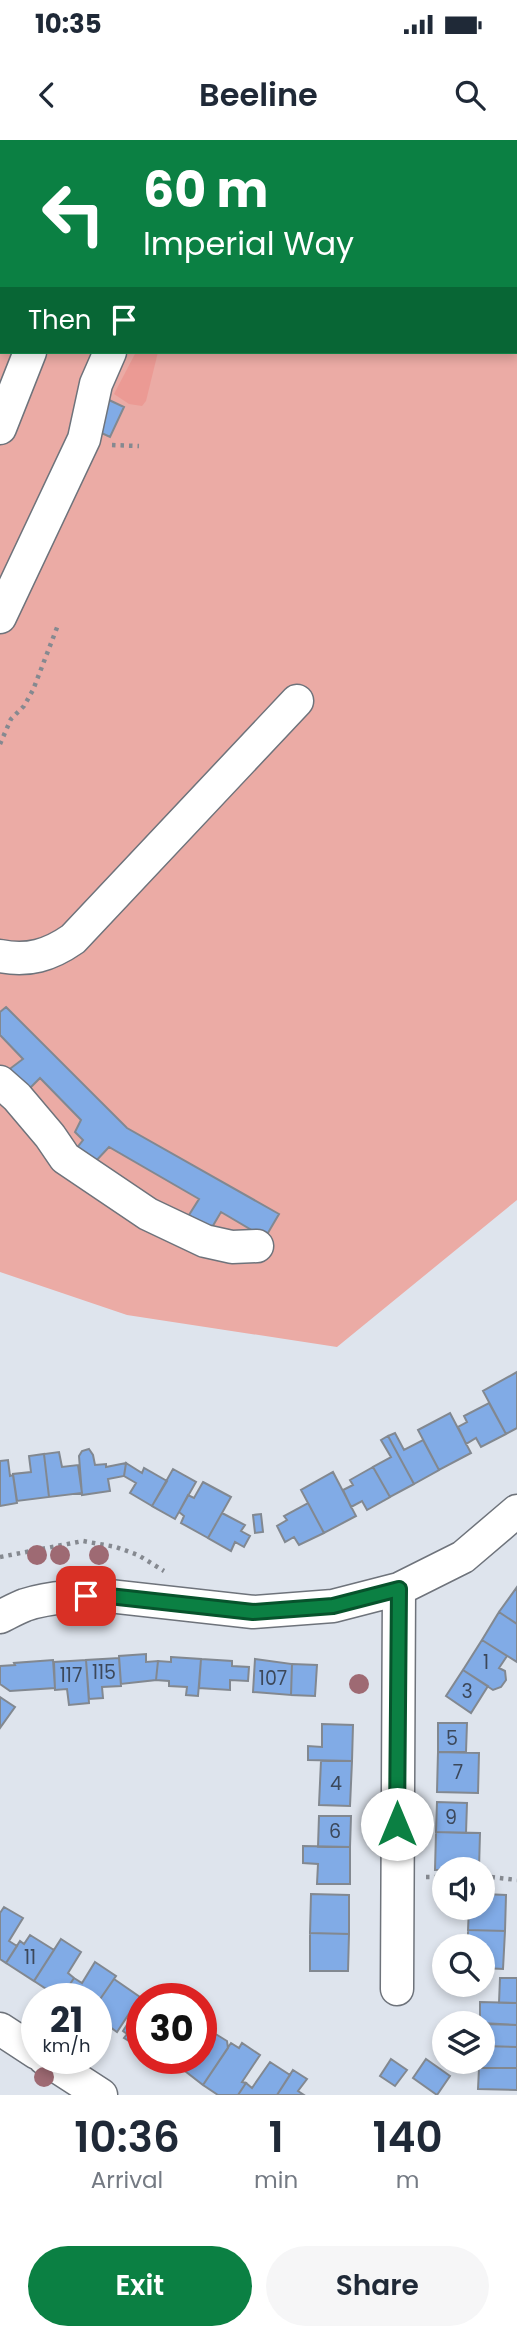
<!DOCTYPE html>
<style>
body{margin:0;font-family:Poppins,sans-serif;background:#f6f6f7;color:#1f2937;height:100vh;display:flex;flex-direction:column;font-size:26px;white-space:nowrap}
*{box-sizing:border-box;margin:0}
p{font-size:23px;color:#747a83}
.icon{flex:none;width:38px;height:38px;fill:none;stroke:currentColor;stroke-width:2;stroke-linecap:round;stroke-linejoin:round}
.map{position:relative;height:1955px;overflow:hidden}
.details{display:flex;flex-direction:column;background:#fff;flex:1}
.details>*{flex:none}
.banner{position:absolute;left:0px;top:0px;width:518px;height:214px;box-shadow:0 4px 10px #0003;background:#0b8043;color:#fff;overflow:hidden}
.fabs{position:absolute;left:432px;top:1717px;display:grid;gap:14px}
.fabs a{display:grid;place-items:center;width:63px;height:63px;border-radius:50%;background:#fff;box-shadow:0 4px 10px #0003;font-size:35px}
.speed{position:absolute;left:21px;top:1843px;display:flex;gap:14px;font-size:35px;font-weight:700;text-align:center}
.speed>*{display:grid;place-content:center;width:91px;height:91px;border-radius:50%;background:#fff;box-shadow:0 4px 10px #0003;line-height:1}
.speed small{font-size:18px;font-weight:400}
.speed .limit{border:10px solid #d22;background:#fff;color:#111}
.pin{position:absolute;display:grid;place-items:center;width:60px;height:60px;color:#fff;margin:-30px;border-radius:14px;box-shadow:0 4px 10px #0006}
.me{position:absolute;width:77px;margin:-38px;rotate:0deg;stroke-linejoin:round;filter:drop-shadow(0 0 5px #0008)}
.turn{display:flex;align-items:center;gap:24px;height:147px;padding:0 28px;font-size:32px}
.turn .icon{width:91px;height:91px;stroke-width:2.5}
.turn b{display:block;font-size:49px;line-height:60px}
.then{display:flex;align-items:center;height:66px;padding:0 28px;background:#0003;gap:14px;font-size:26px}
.eta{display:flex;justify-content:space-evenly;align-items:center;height:119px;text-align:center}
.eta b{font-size:42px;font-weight:600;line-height:49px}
.cta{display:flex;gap:14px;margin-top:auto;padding:14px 28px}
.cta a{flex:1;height:80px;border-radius:42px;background:#0b8043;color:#fff;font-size:28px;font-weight:600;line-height:80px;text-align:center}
.cta a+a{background:#f6f6f7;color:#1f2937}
.status{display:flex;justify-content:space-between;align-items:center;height:49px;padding:0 35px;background:#fff;direction:ltr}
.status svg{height:19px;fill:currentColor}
header{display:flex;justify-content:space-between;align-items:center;height:91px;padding:0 28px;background:#fff;font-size:32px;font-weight:600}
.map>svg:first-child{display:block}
.green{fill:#ebaba5}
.forest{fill:#eb9a94}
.building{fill:#81abe6;stroke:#828890;stroke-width:2}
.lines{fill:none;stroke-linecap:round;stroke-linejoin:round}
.minor-casing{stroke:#6e737b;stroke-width:35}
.highway-casing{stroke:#6e737b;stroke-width:42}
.path{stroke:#858990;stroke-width:4.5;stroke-dasharray:3.5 5;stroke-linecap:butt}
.minor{stroke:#fff;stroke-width:32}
.highway{stroke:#fff;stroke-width:38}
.tree{fill:#9e6a73}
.route-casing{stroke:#07532c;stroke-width:18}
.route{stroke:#0b8043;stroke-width:12}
.labels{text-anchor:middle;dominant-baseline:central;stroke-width:5;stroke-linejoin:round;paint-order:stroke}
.number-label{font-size:19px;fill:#3c485a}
</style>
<div class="status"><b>10:35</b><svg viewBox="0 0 49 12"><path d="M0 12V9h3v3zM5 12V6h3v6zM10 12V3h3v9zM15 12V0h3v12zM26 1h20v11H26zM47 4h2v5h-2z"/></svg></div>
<header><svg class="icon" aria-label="back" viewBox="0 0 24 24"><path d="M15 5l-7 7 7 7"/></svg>Beeline<svg class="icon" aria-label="search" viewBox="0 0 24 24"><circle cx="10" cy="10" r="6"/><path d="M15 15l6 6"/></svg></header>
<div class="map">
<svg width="517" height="1955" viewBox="0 0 517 1955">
<rect width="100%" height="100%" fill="#dee4ed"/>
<!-- green -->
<path class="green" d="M517,108V1060L337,1207L127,1175L0,1132V199L2,196V212H516Z"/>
<!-- forest -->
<path class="forest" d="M136,212H158L146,261L142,266L129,264L114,254Z"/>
<!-- building -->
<path class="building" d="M109,260L124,267L110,297L95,290Z
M6,867L127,988L279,1074L265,1098L221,1072L211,1089L189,1075L199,1059L109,1007L94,1023L73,1013L83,1000L75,992L81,980L40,938L27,951L7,931L23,919L0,895V872Z
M517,1232V1288L506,1294L483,1251Z
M489,1263L506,1294L481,1307L476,1298L466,1304L458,1287L467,1282L464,1276Z
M450,1273L471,1313L439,1330L418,1290Z
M395,1293L404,1310L423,1300L439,1330L414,1344L388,1296Z
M388,1296L414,1344L390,1357L373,1327L391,1317L381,1300Z
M89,1309L93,1315L95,1325L106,1324V1327L126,1323L124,1336L108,1339L110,1351L82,1355L79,1316L82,1311Z
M59,1312L62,1327L78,1325L82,1353L49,1357L44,1314Z
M44,1314L49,1357L17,1361L13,1334L31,1332L29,1316Z
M8,1320L10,1336L13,1335L17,1363L0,1366V1321Z
M126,1323L142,1333L144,1328L167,1341L152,1366L130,1353L136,1343L124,1336Z
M373,1327L390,1357L367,1370L362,1361L351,1367L343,1350L353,1345L350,1340Z
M173,1329L196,1342L175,1379L152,1366Z
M333,1332L356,1376L324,1393L301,1350Z
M203,1342L231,1357L208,1398L181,1383L184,1376L179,1372L188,1355L194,1358Z
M308,1363L324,1393L299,1405L294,1397L285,1402L277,1386L287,1380L284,1376Z
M222,1373L245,1385L241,1391L250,1396L244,1407L235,1402L231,1411L208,1398Z
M261,1374L263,1392L255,1393L253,1375Z
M517,1447V1484L499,1472Z
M499,1472L517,1484V1522L482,1500Z
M482,1500L507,1516L499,1528L505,1531L506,1540L501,1547L493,1550L463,1530Z
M146,1514V1522L158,1521L156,1540L121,1544L119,1516Z
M171,1517L201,1519L198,1556L186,1555L187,1547L169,1546V1541L156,1540L158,1521L171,1522Z
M119,1518L121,1546L102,1547L103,1558L89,1559L86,1520Z
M201,1519L232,1521V1526L249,1527L248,1541L230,1540V1550L199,1548Z
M255,1519L292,1524L291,1555L253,1552Z
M53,1520L55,1548L10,1551L0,1544V1526L15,1525L14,1523Z
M86,1520L89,1563L69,1565L67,1549L55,1550L54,1522Z
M292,1524L317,1525L315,1556L291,1555Z
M463,1530L488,1546L471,1573L446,1556Z
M0,1557L15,1567L0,1588Z
M438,1583H467L466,1612H438Z
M322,1584L353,1585L352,1621L308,1620V1606L322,1607Z
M438,1612L479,1613L478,1653L437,1652Z
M321,1621H352L350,1666L319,1665Z
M437,1662L467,1663L466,1693L436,1692Z
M319,1676H351L350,1707H318Z
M436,1692L480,1693L479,1729L435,1730Z
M303,1706L350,1707V1744H317L318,1724L303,1723Z
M311,1754L349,1755V1794L310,1793Z
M483,1754L506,1755L505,1791L468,1790L469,1768H483Z
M4,1767L23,1778L9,1801L17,1806L6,1823L0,1819V1773Z
M468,1790L505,1791L503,1829L483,1828V1806H468Z
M310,1793L349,1794L348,1831H310Z
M30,1795L54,1810L34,1841L6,1823L20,1801L24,1804Z
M61,1799L81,1812L68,1833L74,1838L63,1855L56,1850L54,1854L34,1841Z
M95,1822L116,1836L96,1865V1858H69L63,1855L74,1838L82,1843Z
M500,1838H517V1863H499Z
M114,1839L140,1857L117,1892L110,1887L108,1891L96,1883V1865Z
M480,1862L517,1863V1885L480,1883Z
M142,1870V1909L124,1898L127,1894L123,1891L132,1877L136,1879Z
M483,1884L517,1885V1907L483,1906Z
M214,1893L227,1901L228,1908L203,1945L176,1924L180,1918H201V1902L208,1894Z
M231,1903L239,1908L242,1903L260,1915L242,1942L246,1943L238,1955H218L203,1945Z
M483,1906L517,1907V1928H479V1922H483Z
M156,1918H179L172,1929Z
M391,1919L407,1930L395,1946L380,1936Z
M426,1919L450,1936L437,1955L413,1938Z
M270,1922L290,1935L277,1955H238L246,1943L252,1948Z
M479,1928H517V1950L478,1949Z
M293,1930L307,1939L298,1951L304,1955H277Z"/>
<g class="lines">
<!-- minor casing -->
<g class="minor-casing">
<path id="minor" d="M0,288L30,212
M0,477L84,299L96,244L110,212
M0,816C28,822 50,815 73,799L297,561
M0,942L17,957L50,996L65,1018L148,1074L205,1101L232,1107L257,1106
M0,1477C8,1473 17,1468 25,1465C52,1456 82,1456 109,1456L253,1472L333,1466L399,1449L463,1417L517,1371
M397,1849L399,1449
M0,1889L37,1913
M44,1918L101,1955"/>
</g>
<!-- highway casing -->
<g class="highway-casing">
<path id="highway" d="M19,2L20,0
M0,44L2,40"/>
</g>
<!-- path -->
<path class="path" d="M59,0L69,2
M516,35H517
M112,305L139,306
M0,604L11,579L24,566L33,550L58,485
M0,1417L83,1401L116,1407L138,1415L164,1431
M483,1736L517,1740
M426,1737H444"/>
<!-- minor -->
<use href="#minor" class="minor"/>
<!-- highway -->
<use href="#highway" class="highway"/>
</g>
<!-- trees -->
<g class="tree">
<circle cx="37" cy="1415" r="10"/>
<circle cx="60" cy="1415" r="10"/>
<circle cx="99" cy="1415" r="10"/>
<circle cx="359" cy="1544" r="10"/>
<circle cx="44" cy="1937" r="10"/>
</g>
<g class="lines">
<!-- route casing -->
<g class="route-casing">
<path id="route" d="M86,1456H109L253,1472L333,1466L399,1449L397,1684"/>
</g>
<!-- route -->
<use href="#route" class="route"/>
</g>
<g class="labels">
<!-- number labels -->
<g class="number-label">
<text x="486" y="1522">1</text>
<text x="104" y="1532">115</text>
<text x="71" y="1535">117</text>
<text x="273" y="1538">107</text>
<text x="467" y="1551">3</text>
<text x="452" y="1598">5</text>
<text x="458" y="1632">7</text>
<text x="336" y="1643">4</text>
<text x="451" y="1677">9</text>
<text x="335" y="1691">6</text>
<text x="30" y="1817">11</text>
</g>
</g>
</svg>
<div class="fabs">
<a><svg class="icon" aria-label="sound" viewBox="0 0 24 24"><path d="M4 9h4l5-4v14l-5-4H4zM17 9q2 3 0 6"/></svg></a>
<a><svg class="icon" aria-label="search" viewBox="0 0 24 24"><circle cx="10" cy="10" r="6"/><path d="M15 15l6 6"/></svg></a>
<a><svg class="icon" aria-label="layers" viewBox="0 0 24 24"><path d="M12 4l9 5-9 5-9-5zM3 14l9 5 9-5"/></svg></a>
</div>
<div class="speed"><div>21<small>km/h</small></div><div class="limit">30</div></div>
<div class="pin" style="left:86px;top:1456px;background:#d93025"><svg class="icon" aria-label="arrive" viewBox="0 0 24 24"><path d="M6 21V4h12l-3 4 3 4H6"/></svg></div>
<svg class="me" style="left:397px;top:1684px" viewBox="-20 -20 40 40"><circle r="19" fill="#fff"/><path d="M0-13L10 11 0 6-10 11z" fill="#0b8043"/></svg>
<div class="banner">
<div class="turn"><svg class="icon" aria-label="left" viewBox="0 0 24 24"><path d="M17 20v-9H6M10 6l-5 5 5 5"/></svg><div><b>60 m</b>Imperial Way</div></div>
<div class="then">Then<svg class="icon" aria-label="arrive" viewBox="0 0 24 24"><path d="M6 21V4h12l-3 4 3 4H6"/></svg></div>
</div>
</div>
<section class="details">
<div class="eta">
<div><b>10:36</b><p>Arrival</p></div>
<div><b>1</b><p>min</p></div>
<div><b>140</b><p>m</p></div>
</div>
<div class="cta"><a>Exit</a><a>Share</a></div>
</section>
